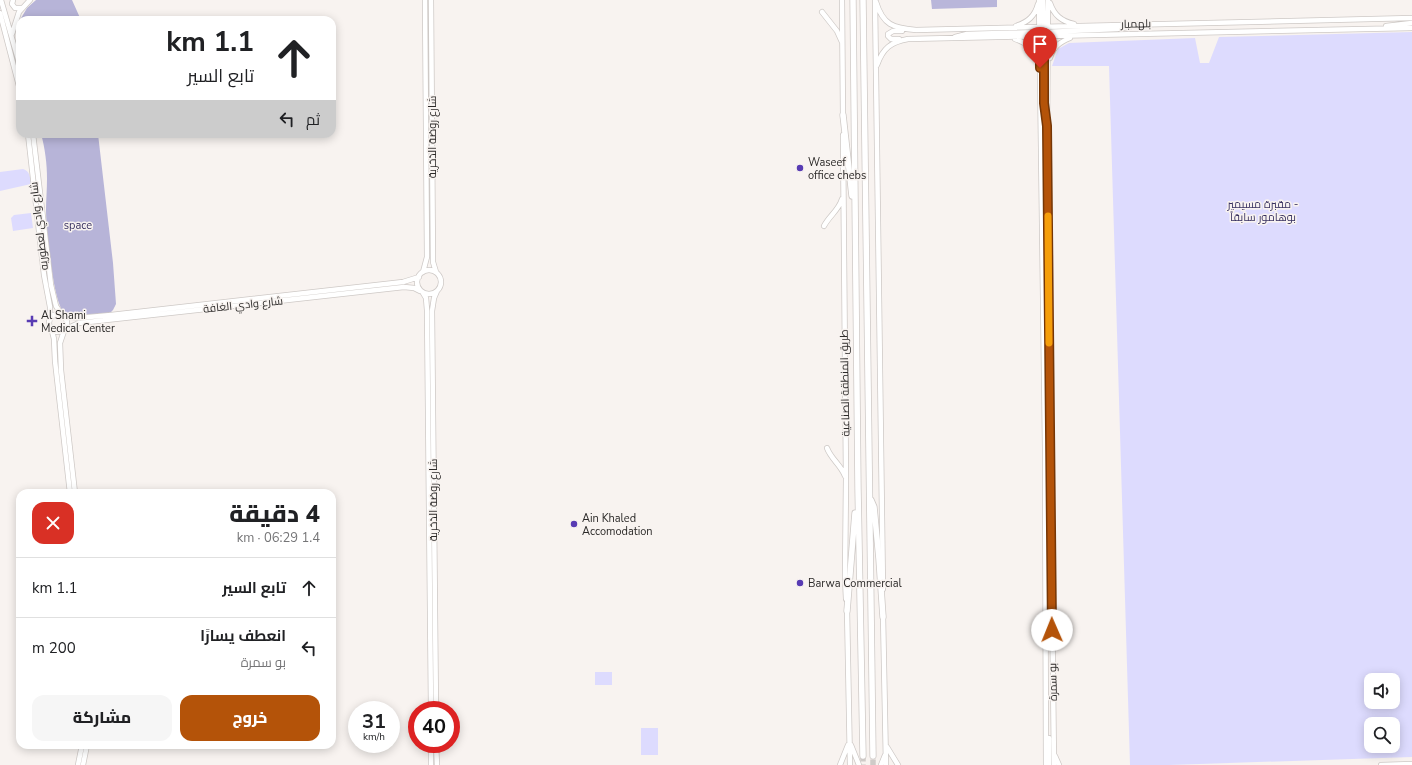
<!DOCTYPE html>
<html lang="ar">
<meta charset="utf-8">
<style>
body{margin:0;font-family:"Nunito Sans",Cairo,sans-serif;background:#f6f6f6;color:#202124;direction:rtl;height:100vh;display:flex;flex-direction:column;font-size:15px;white-space:nowrap}
*{box-sizing:border-box;margin:0}
p{font-size:13px;color:#757577}
.icon{flex:none;width:22px;height:22px;fill:none;stroke:currentColor;stroke-width:2;stroke-linecap:round;stroke-linejoin:round}
.map{position:relative;flex:1;overflow:hidden;direction:ltr}
.side{position:absolute;left:16px;top:489px;width:320px;height:260px;display:flex;flex-direction:column;background:#fff;border-radius:12px;box-shadow:0 2px 10px #0003;direction:rtl}
.side>*{flex:none}
.hud{position:absolute;left:16px;top:16px;width:320px;height:122px;border-radius:12px;box-shadow:0 2px 10px #0003;direction:rtl;background:#fff;color:#202124;overflow:hidden}
.tools{position:absolute;left:1364px;top:673px;display:grid;gap:8px}
.tools a{display:grid;place-items:center;width:36px;height:36px;border-radius:8px;background:#fff;box-shadow:0 2px 10px #0003;font-size:20px}
.speed{position:absolute;left:348px;top:701px;display:flex;gap:8px;font-size:20px;font-weight:700;text-align:center}
.speed>*{display:grid;place-content:center;width:52px;height:52px;border-radius:50%;background:#fff;box-shadow:0 2px 10px #0003;line-height:1}
.speed small{font-size:10px;font-weight:400}
.speed .limit{border:6px solid #d22;background:#fff;color:#111}
.pin{position:absolute;display:grid;place-items:center;width:34px;height:34px;color:#fff;margin:-41px -17px;border-radius:50% 50% 50% 0;rotate:-45deg;box-shadow:0 0 4px #0007}
.pin .icon{rotate:45deg}
.me{position:absolute;width:44px;margin:-22px;rotate:359deg;stroke-linejoin:round;filter:drop-shadow(0 0 3px #0008)}
.turn{display:flex;align-items:center;gap:14px;height:84px;padding:0 16px;font-size:18px}
.turn .icon{width:52px;height:52px;stroke-width:2.5}
.turn b{display:block;font-size:28px;line-height:34px}
.then{display:flex;align-items:center;height:38px;padding:0 16px;background:#0003;gap:8px;font-size:15px}
.round{display:grid;place-items:center;flex:none;width:42px;height:42px;border-radius:12px;background:#f6f6f6}
.headline{display:flex;align-items:center;justify-content:space-between;height:68px;padding:0 16px}
h1{font-size:24px;font-weight:800;line-height:30px}
.button{display:flex;gap:8px;margin-top:auto;padding:8px 16px}
.button a{flex:1;height:46px;border-radius:12px;background:#b45309;color:#fff;font-size:16px;font-weight:800;line-height:46px;text-align:center}
.button a+a{background:#f6f6f6;color:#202124}
ul{padding:0;list-style:none}
li{display:flex;align-items:center;gap:12px;height:60px;padding:0 16px;border-top:1px solid #e0e0e0}
li div{flex:1}
li b{display:block;font-size:15px}
li em{font-style:normal}
.map>svg:first-child{display:block}
.green{fill:#dddbfe;fill-rule:evenodd}
.forest{fill:#b7b4d8}
.water{fill:#b9b6da}
.lines{fill:none;stroke-linecap:round;stroke-linejoin:round}
.highway-tunnel{stroke:#cfcbc8;stroke-width:5.5;stroke-dasharray:5.5 3;stroke-linecap:butt}
.secondary-casing{stroke:#cec9c6;stroke-width:6}
.highway-casing{stroke:#cec9c6;stroke-width:7}
.secondary{stroke:#fff;stroke-width:4.5}
.highway{stroke:#fff;stroke-width:5.5}
.route-casing{stroke:#753606;stroke-width:10}
.route{stroke:#b45309;stroke-width:7}
.slow{stroke:#f59e0b;stroke-width:7}
.poi-dot{fill:#583bb3;stroke:#f8f3f0;stroke-width:1.5}
.labels{text-anchor:middle;dominant-baseline:central;stroke-width:3;stroke-linejoin:round;paint-order:stroke}
.street-label{font-size:11px;fill:#2c2a29;stroke:#f8f3f0}
.poi-label{font-size:11px;fill:#2c2a29;stroke:#f8f3f0;text-anchor:start}
.park-label{font-size:11px;fill:#393261;stroke:#f8f3f0}
</style>
<div class="map">
<svg width="1412" height="765" viewBox="0 0 1412 765">
<rect width="100%" height="100%" fill="#f8f3f0"/>
<!-- green -->
<path class="green" d="M1412,32V757L1169,765H1130L1109,66H1052L1058,49L1069,43L1195,38L1200,63H1209L1219,37ZM1371,680H1393V702H1371ZM1371,724H1393V746H1371Z
M23,169C30,171 30,177 31,184L0,191V172Z
M31,213L33,228L13,231L11,218L14,215Z
M595,672H612V685H595Z
M641,728H658V755H641Z"/>
<!-- forest -->
<path class="forest" d="M36,0H72L81,20H20L27,8Z
M41,134H98L113,263L116,304L113,310L110,313C99,315 75,321 65,314C53,305 46,227 46,210C46,200 47,190 47,179C47,164 45,148 41,134Z"/>
<!-- water -->
<path class="water" d="M931,0H997V7L932,9Z"/>
<g class="lines">
<!-- highway-tunnel -->
<path class="highway-tunnel" d="M863,756V765
M873,765V756"/>
<!-- secondary casing -->
<g class="secondary-casing">
<path id="secondary" d="M1,0L20,66
M13,0L12,4L15,8H22
M431,0L433,262L436,272
M842,0L843,117
M875,0L883,589
M1039,0L1045,448L1046,765
M1043,0L1044,28
M1048,0L1047,146L1054,765
M876,2C883,25 893,28 916,30L1412,18
M1050,3C1054,15 1061,21 1074,24
M822,12L837,31L842,42
M0,13L20,90
M1016,26C1028,22 1035,16 1038,4
M1386,26L1412,23
M1045,32L1117,29L1132,26
M12,34L19,12L30,0
M1044,35V103L1045,112
M955,37L967,34L1040,32L1046,29L1048,27
M899,39H891L888,36V34L893,31H902
M1015,39C1027,43 1035,49 1039,62
M1050,58C1053,47 1060,42 1070,38
M877,65C883,48 891,42 908,39L1412,28
M28,134L44,275L50,307V318
M33,134L51,285L56,306L62,315
M843,135L846,479L845,578L846,599
M824,226C829,216 839,210 842,199
M417 282a12 12 0 1 1 24 0a12 12 0 1 1-24 0Z
M423,272L427,257L425,0
M423,293L426,298L427,310L431,710
M49 323a9 9 0 1 1 18 0a9 9 0 1 1-18 0Z
M64,316L78,318L111,315L403,282L419,277
M66,329L79,323L404,287L414,288L420,291
M52,331L54,339L55,361L70,493
M64,331L60,343L61,370L75,493
M827,448C831,459 841,465 845,476
M847,609L850,765
M883,615L886,765
M436,710L432,311L434,298L437,291
M1049,738V765
M431,744V765
M436,744L437,765
M851,745L859,765
M887,747L898,765
M1055,756L1059,765
M78,765L82,745
M83,765L87,745
M840,765L848,745
M881,765L885,755
M1381,765L1412,764"/>
</g>
<!-- highway casing -->
<g class="highway-casing">
<path id="highway" d="M853,0L858,489L863,756
M863,0L873,756
M843,115L852,196
M871,500L874,507L879,559L883,617
M847,611L855,513"/>
</g>
<!-- secondary -->
<use href="#secondary" class="secondary"/>
<!-- highway -->
<use href="#highway" class="highway"/>
</g>
<g class="lines">
<!-- route casing -->
<g class="route-casing">
<path id="route" d="M1040,68V37L1044,33V103L1047,126L1052,630"/>
</g>
<!-- route -->
<use href="#route" class="route"/>
<!-- slow -->
<path class="slow" d="M1048,216L1049,343"/>
</g>
<!-- markers -->
<g class="poi-dot">
<circle cx="800" cy="168" r="4"/>
<path d="M30 315h4v4h4v4h-4v4h-4v-4h-4v-4h4z"/>
<circle cx="574" cy="524" r="4"/>
<circle cx="800" cy="583" r="4"/>
</g>
<g class="labels">
<!-- street labels -->
<g class="street-label">
<text transform="translate(1136 24) rotate(-1)">بلهمبار</text>
<text transform="translate(432 137) rotate(-90)">شارع روضة الذخرية</text>
<text transform="translate(39 226) rotate(-97)">شارع وادي لعطوريه</text>
<text transform="translate(243 305) rotate(-6)">شارع وادي الغافة</text>
<text transform="translate(845 383) rotate(-91)">طريق المنطقة الصناعية</text>
<text transform="translate(433 500) rotate(-90)">شارع روضة الذخرية</text>
<text transform="translate(1053 682) rotate(-91)">بو سمرة</text>
</g>
<!-- poi labels -->
<g class="poi-label">
<text x="808" y="162">Waseef<tspan x="808" dy="13">office chebs</tspan></text>
<text x="41" y="315">Al Shami<tspan x="41" dy="13">Medical Center</tspan></text>
<text x="582" y="518">Ain Khaled<tspan x="582" dy="13">Accomodation</tspan></text>
<text x="808" y="583">Barwa Commercial</text>
</g>
<!-- park labels -->
<g class="park-label">
<text x="1263" y="204">مقبرة مسيمير -<tspan x="1263" dy="13">بوهامور سابقاً</tspan></text>
<text x="78" y="225">space</text>
</g>
</g>
</svg>
<div class="tools">
<a><svg class="icon" aria-label="sound" viewBox="0 0 24 24"><path d="M4 9h4l5-4v14l-5-4H4zM17 9q2 3 0 6"/></svg></a>
<a><svg class="icon" aria-label="search" viewBox="0 0 24 24"><circle cx="10" cy="10" r="6"/><path d="M15 15l6 6"/></svg></a>
</div>
<div class="speed"><div>31<small>km/h</small></div><div class="limit">40</div></div>
<div class="pin" style="left:1040px;top:68px;background:#d93025"><svg class="icon" aria-label="arrive" viewBox="0 0 24 24"><path d="M6 21V4h12l-3 4 3 4H6"/></svg></div>
<svg class="me" style="left:1052px;top:630px" viewBox="-20 -20 40 40"><circle r="19" fill="#fff"/><path d="M0-13L10 11 0 6-10 11z" fill="#b45309"/></svg>
<div class="hud">
<div class="turn"><svg class="icon" aria-label="ahead" viewBox="0 0 24 24"><path d="M12 20V5M6 11l6-6 6 6"/></svg><div><b>1.1 km</b>تابع السير</div></div>
<div class="then">ثم<svg class="icon" aria-label="left" viewBox="0 0 24 24"><path d="M17 20v-9H6M10 6l-5 5 5 5"/></svg></div>
</div>
<section class="side">
<div class="headline"><div><h1>4 دقيقة</h1><p>1.4 km · 06:29</p></div><a class="round" style="background:#d93025;color:#fff"><svg class="icon" aria-label="close" viewBox="0 0 24 24"><path d="M6 6l12 12M18 6L6 18"/></svg></a></div>
<ul>
<li><svg class="icon" aria-label="ahead" viewBox="0 0 24 24"><path d="M12 20V5M6 11l6-6 6 6"/></svg><div><b>تابع السير</b></div><em>1.1 km</em></li>
<li><svg class="icon" aria-label="left" viewBox="0 0 24 24"><path d="M17 20v-9H6M10 6l-5 5 5 5"/></svg><div><b>انعطف يسارًا</b><p>بو سمرة</p></div><em>200 m</em></li>
</ul>
<div class="button"><a>خروج</a><a>مشاركة</a></div>
</section>
</div>
